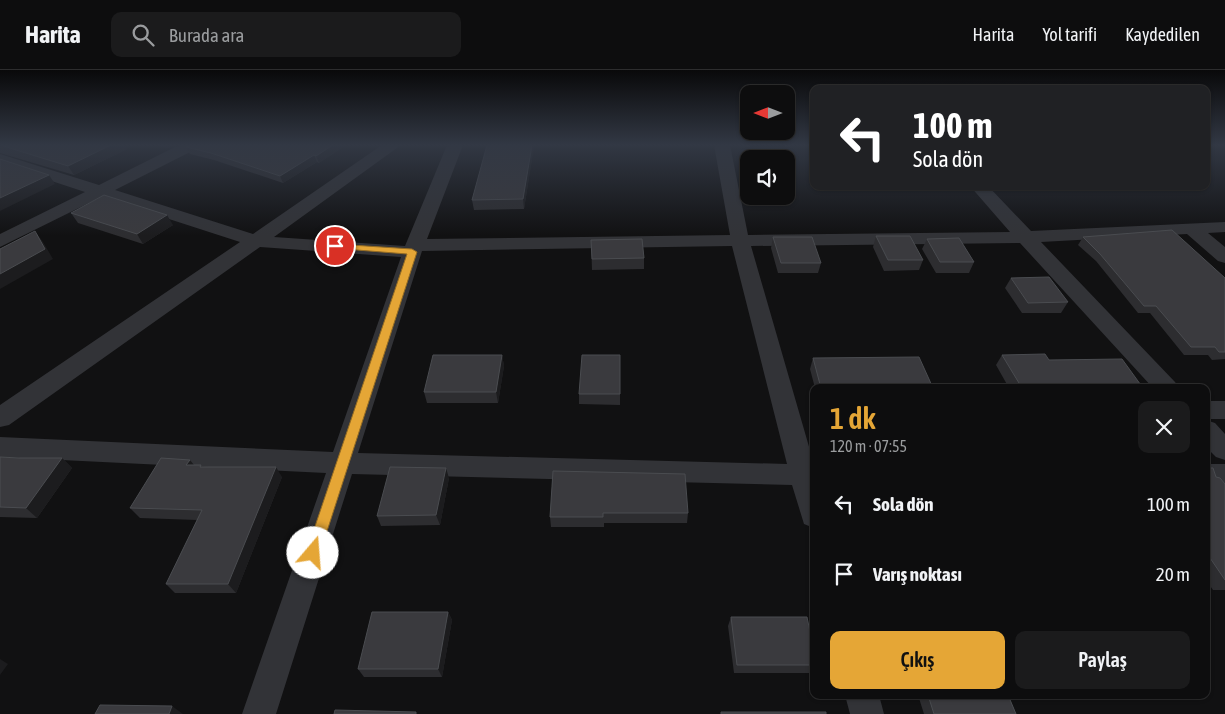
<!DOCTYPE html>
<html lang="tr">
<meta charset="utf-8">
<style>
body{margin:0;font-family:"Asap Condensed",sans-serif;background:#1b1b1c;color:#f1f3f6;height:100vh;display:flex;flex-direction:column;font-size:19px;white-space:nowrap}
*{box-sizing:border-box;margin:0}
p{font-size:16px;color:#9a9c9e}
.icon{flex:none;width:28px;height:28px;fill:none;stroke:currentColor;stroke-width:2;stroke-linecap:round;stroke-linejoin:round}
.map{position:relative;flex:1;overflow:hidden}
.sheet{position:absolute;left:810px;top:314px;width:400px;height:315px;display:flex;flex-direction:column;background:#0d0d0e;border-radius:10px;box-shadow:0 1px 4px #0004,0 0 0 1px #2d2d2e}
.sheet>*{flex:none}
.guide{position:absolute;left:810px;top:15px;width:400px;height:105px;border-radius:10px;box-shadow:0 1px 4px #0004,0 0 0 1px #2d2d2e;background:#202124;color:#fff;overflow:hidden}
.needle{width:32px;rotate:270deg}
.buttons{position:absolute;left:740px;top:15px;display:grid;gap:10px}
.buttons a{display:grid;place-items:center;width:55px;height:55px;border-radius:10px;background:#0d0d0e;box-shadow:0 1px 4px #0004,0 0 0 1px #2d2d2e;font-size:25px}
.pin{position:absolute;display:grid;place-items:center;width:42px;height:42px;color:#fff;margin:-21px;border:2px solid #fff;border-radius:50%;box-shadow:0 1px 5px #0007}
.me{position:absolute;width:55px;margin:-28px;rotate:18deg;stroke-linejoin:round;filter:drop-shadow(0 0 4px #0008)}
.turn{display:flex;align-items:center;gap:18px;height:105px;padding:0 20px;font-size:22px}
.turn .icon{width:65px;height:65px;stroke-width:2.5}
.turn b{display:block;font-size:35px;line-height:42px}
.round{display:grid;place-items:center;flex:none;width:52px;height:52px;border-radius:10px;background:#1b1b1c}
.headline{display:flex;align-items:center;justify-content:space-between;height:85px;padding:0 20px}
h1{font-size:30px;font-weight:600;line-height:38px;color:#e5a636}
.primary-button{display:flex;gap:10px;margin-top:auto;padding:10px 20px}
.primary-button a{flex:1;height:58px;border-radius:10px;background:#e5a636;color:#111;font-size:20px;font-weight:600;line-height:58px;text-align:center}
.primary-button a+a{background:#1b1b1c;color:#f1f3f6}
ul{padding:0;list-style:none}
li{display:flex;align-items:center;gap:15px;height:70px;padding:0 20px}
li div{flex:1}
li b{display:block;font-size:19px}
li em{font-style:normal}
header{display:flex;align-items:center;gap:30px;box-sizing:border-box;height:70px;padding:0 25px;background:#0d0d0e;border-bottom:1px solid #2d2d2e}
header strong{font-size:24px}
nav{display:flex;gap:28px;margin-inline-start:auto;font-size:18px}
.search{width:350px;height:45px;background:#1b1b1c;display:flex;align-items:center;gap:12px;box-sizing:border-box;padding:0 18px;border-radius:10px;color:#9a9c9e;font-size:19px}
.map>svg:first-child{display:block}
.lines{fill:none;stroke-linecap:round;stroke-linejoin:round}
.street{fill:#323337;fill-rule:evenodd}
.wall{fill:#2d2d30}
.shaded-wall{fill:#1c1c1e}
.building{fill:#3a3a3e;stroke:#4a4c50}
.route{fill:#e5a636;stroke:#956c23}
</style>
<header>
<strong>Harita</strong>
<div class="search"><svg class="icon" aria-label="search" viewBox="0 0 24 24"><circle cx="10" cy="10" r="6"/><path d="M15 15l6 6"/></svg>Burada ara</div>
<nav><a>Harita</a><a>Yol tarifi</a><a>Kaydedilen</a></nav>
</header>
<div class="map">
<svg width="1225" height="644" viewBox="0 0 1225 644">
<rect width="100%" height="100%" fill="#111112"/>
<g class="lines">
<!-- street -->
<path class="street" d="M179,75H200L198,78L115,120L253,164L382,75H401L274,167L405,176L447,75H463L427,169L730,165L714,75H730L748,165L1010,162L970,116H988L1031,161L1225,152V162L1208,163L1225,177V193L1218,191L1187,164L1041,172L1175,312L1179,318H1153L1020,173L751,176L814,394V458L804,454L792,415L352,404L276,644H242L326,403L0,387V367L333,382L401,187L260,177L9,355L0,357V335L240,172L101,127L0,177V164L85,122L0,94V84L99,115ZM732,176L787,394L358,383L422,181Z
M1206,331H1225V349H1206Z
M1206,350L1215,353L1225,364V390L1216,387L1206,377Z
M1206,394H1225V416H1206Z
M845,625H879L884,644H850Z"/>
</g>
<!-- wall -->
<path class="wall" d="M0,75L127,79L74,105L0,83Z
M157,75H174L168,78Z
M346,75L319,93L317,92L283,113L214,90L190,84L186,77Z
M487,75H534L524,139L474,140L472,130Z
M71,143L173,155L143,174L78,153Z
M876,166L923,190L919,200L884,201L873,177Z
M773,167L821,193L818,203H778L771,178Z
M1083,167L1225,208V289L1212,290L1208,285H1184L1150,243H1138L1096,191L1078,175Z
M927,169L974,192L969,203H936L922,179Z
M591,170L644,188V199L592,200Z
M1011,208L1068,232L1061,243H1022L1005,218Z
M502,285L504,296L498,333H427L424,322Z
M620,285V335L579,334V324Z
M1002,285L1049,290L1143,318H1009L996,295Z
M813,288L933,318H815L810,299Z
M0,387L19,388H62L72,398L37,448L0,447Z
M194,395L282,407L236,523H175L166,514L197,450L140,448L130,438Z
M1206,398L1216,407L1225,414V520H1213L1206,510Z
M553,401L688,443L687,453H604V457H551L550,447Z
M449,408L440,455L381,456L377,446Z
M448,542L452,550L442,607H364L358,599Z
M731,547L814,581V600L812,603H734L728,556Z
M918,625H1008L1016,644H924Z"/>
<!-- shaded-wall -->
<path class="shaded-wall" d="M111,75H125L127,79L74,105L68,96Z
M166,75H174L168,78Z
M333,75H346L319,93L316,86Z
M532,75H534V77L524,139L523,129Z
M314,85L317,92L283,113L280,106Z
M49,105L55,114L0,141V128Z
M167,145L173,155L143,174L137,164Z
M35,161L43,172L53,189L0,219V204Z
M502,285L504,296L498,333L496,322Z
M62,388L72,398L37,448L26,438Z
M190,390L198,400L186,395Z
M276,397L282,407L236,523L228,514Z
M446,398L449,408L440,455L436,445Z
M448,542L452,550L442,607L438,599Z
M0,589L8,594L0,605Z
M172,636L183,644H169Z"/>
<!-- building -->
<path class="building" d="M0,75H111L68,96Z
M190,75H333L316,86L314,85L280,106L211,83L186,77Z
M487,75H532L523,129L472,130Z
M0,89L49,105L0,128Z
M104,125L167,145L137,164L71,143Z
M1172,160L1225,208V282H1219L1215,277H1191L1156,236H1144L1100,184L1083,167Z
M35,161L45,179L0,204V179Z
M876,166H910L923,190H888Z
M773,167H812L821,193H781Z
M959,168L974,192H940L927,169Z
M642,169L644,188L592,189L591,170Z
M1049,207L1068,232L1028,233L1011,208Z
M1045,284L1049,290L1122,289L1143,318H1022L1002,285Z
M433,285H502L496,322H424Z
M582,285H620V324H579Z
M919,287L933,318H821L813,288Z
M0,387L19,388H62L26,438L0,437Z
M161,388L190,390L186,395H201L200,397H276L228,514H166L202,440L130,438Z
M390,397L446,398L436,445L377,446Z
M1206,398H1213L1216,407L1220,408L1225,414V510L1206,482Z
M553,401L685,404L688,443H603V447H550Z
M372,542H448L438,599H358Z
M731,547H807L814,581V595H737Z
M928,625H1008L1016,644H934Z
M100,635L172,636L169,644H95Z
M335,640L416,642V644H334Z
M721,642H826V644H721Z"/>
<!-- sky -->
<linearGradient id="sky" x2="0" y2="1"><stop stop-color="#09090a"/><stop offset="0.45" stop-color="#323844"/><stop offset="1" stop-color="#323844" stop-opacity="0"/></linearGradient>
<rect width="1225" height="166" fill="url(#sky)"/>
<!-- route -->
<path class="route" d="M335,174L412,179L417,182L320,483L318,487L313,489L308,487L306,483L407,184L332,178L330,176Z"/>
</svg>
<div class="buttons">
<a><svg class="needle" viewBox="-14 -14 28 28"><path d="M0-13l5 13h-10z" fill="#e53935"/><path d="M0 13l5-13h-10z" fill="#9a9c9e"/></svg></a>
<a><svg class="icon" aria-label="sound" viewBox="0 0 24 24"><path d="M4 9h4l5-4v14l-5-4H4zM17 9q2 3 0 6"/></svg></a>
</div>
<div class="pin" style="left:335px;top:176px;background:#d93025"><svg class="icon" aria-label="arrive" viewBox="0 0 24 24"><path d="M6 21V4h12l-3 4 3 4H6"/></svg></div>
<svg class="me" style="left:313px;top:483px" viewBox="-20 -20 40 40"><circle r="19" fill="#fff"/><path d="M0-13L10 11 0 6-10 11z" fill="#e5a636"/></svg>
<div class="guide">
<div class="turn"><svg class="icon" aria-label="left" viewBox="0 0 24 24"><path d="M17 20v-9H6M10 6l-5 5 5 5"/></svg><div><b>100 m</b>Sola dön</div></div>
</div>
<section class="sheet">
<div class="headline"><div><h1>1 dk</h1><p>120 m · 07:55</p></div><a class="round"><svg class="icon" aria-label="close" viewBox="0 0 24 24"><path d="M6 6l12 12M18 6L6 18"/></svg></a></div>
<ul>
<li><svg class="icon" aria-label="left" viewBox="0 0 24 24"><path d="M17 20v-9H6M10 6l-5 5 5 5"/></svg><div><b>Sola dön</b></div><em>100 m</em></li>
<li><svg class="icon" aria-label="arrive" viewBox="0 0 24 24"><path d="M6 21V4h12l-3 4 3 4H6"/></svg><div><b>Varış noktası</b></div><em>20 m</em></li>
</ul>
<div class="primary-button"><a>Çıkış</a><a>Paylaş</a></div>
</section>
</div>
